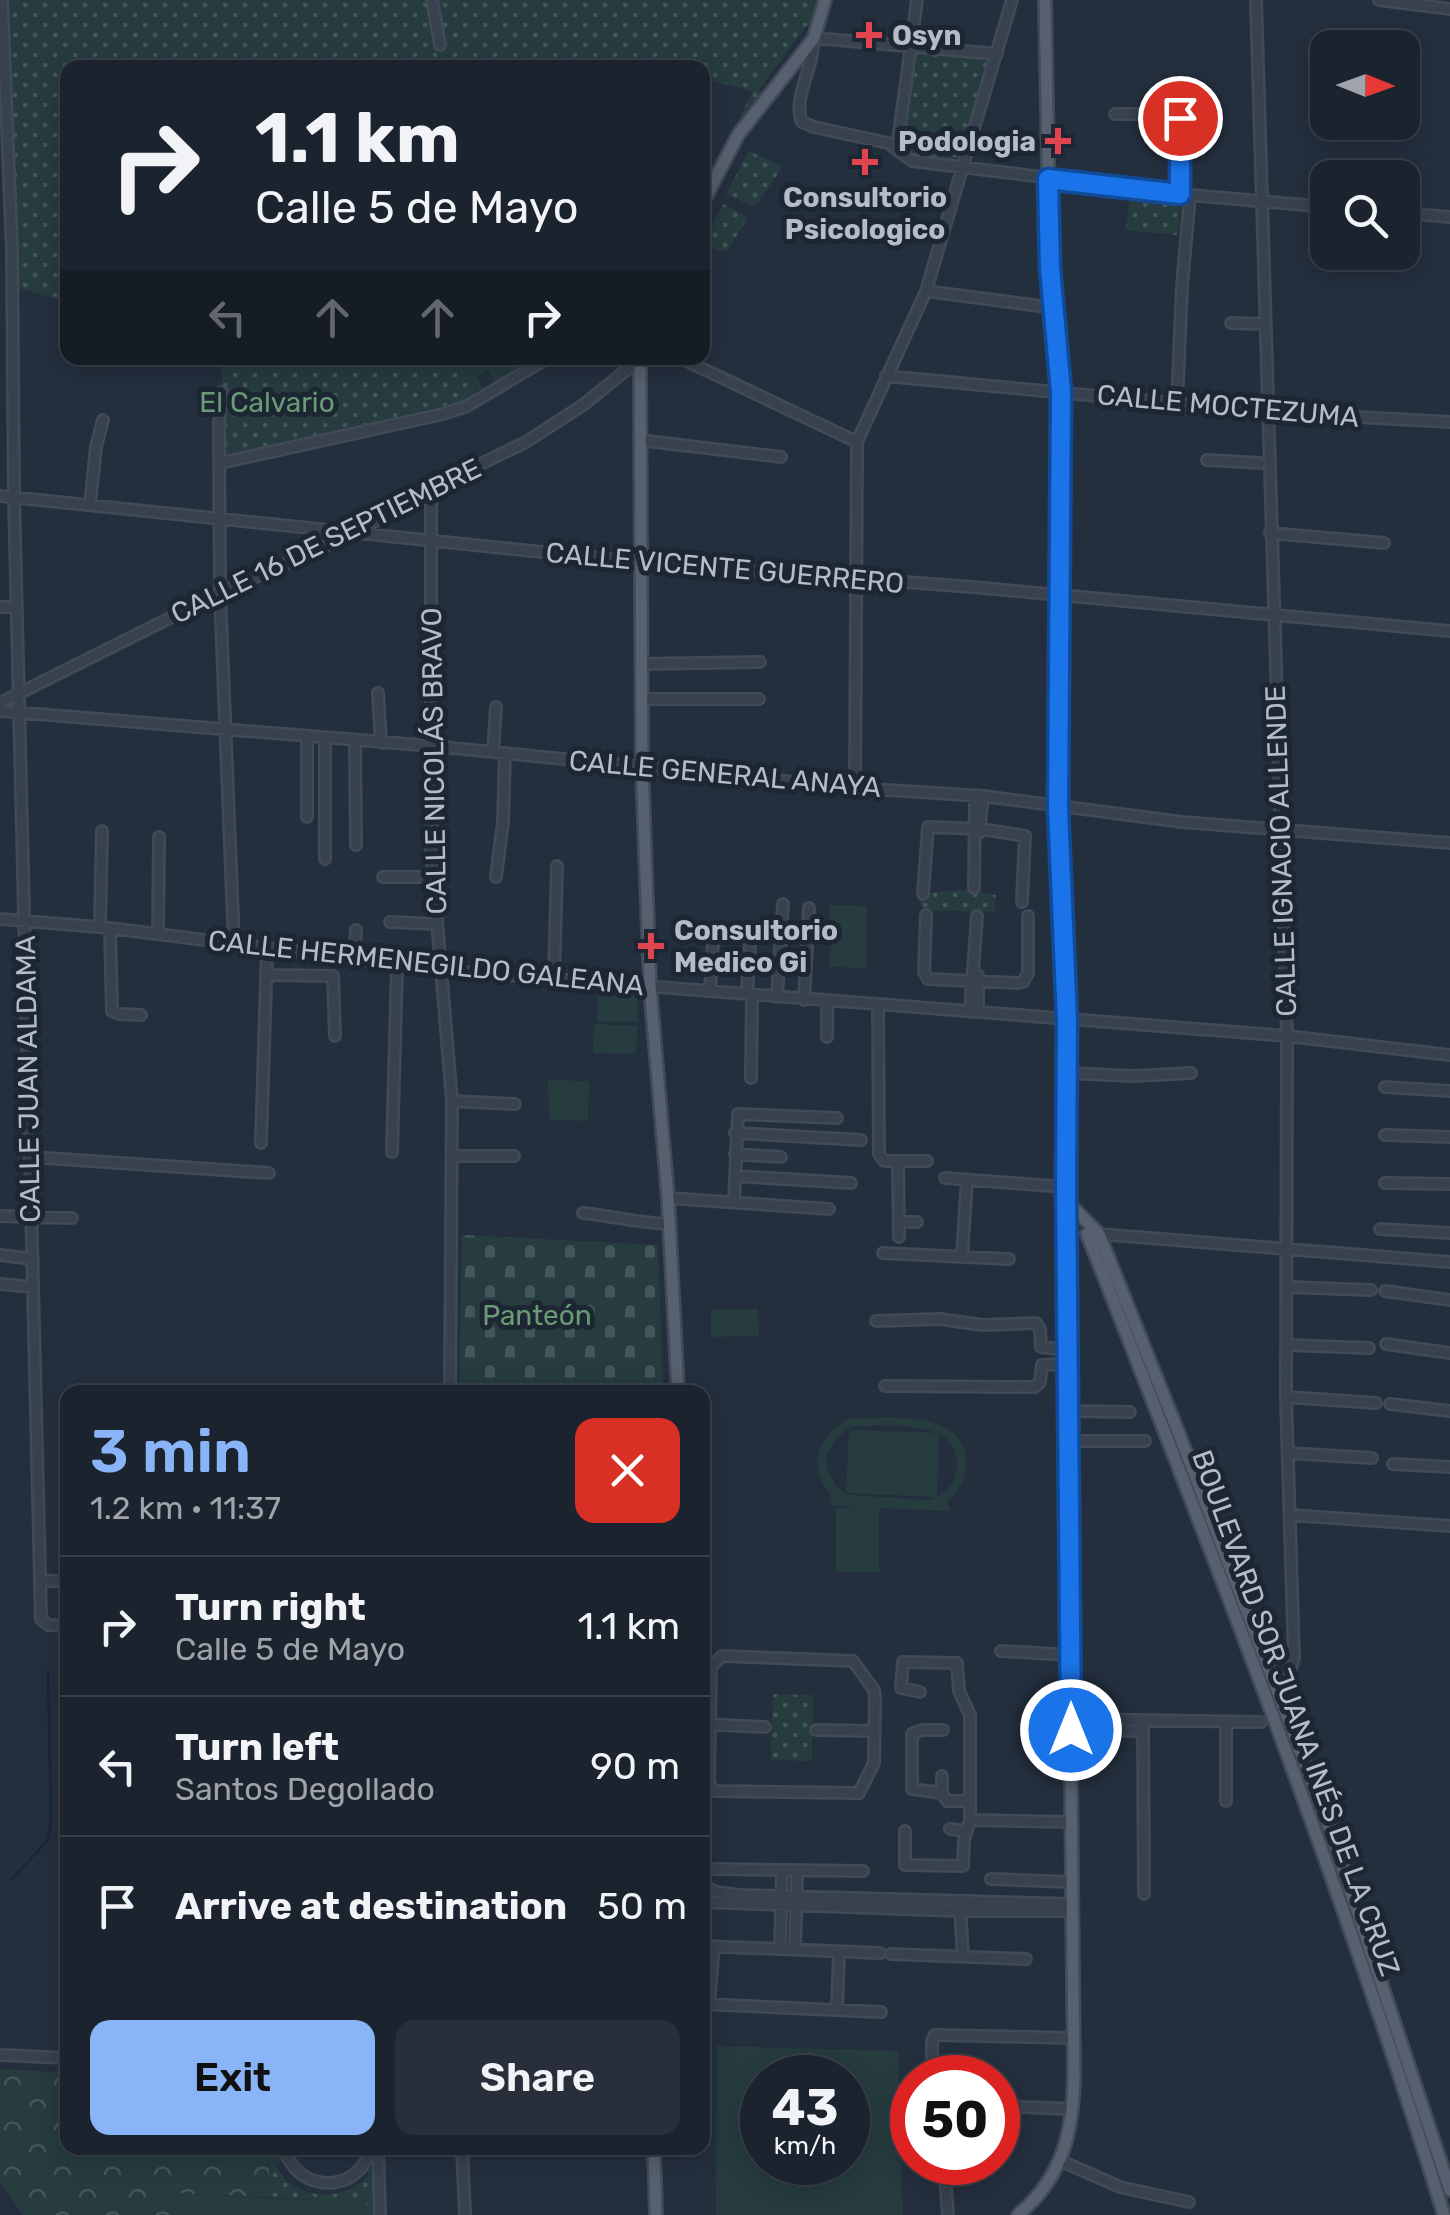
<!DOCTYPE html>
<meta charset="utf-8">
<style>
body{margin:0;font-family:Rubik,sans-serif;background:#282f3a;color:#f1f3f6;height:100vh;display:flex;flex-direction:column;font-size:38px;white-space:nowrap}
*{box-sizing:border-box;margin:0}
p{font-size:32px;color:#a0a4aa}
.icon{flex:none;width:55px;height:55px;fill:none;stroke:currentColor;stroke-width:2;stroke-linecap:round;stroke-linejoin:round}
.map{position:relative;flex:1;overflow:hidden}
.sheet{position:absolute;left:60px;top:1385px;width:650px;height:770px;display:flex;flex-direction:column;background:#1b232e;border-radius:20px;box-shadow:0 5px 25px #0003,0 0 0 2px #39404a}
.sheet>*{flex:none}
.top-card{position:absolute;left:60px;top:60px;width:650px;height:305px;border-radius:20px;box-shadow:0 5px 25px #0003,0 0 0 2px #39404a;background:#1b232e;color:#f1f3f6;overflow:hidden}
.needle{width:65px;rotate:91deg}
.controls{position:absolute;left:1310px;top:30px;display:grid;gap:20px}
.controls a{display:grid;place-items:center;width:110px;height:110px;border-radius:20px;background:#1b232e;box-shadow:0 5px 25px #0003,0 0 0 2px #39404a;font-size:50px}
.speed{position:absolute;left:740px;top:2055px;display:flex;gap:20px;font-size:50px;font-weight:700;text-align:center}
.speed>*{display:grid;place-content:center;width:130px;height:130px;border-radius:50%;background:#1b232e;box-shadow:0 5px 25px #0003,0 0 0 2px #39404a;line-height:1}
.speed small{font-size:25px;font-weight:400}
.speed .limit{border:15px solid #d22;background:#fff;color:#111}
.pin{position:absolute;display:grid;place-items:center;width:85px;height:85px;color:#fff;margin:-42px;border:5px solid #fff;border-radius:50%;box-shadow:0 2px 10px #0007}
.me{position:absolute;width:110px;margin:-55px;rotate:0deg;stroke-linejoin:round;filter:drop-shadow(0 0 8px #0008)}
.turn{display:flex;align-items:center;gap:35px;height:210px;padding:0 30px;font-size:45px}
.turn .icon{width:130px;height:130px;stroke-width:2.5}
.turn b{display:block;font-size:70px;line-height:85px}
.lanes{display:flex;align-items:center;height:95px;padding:0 30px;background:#0003;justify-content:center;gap:50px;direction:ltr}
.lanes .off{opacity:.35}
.round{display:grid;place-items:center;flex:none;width:105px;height:105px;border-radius:20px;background:#282f3a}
.summary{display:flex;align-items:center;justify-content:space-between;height:170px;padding:0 30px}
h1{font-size:60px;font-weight:600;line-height:75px;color:#8ab4f8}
.button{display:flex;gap:20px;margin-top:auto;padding:20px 30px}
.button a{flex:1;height:115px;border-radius:20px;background:#8ab4f8;color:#111;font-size:40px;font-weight:600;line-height:115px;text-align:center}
.button a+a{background:#282f3a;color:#f1f3f6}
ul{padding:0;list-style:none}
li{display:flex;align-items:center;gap:30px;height:140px;padding:0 30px;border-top:2px solid #39404a}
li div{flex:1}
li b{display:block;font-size:38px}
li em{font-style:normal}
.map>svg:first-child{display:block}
.grass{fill:#263c3f;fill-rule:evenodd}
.forest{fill:url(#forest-crowns)}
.cemetery{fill:url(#cemetery-stones)}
.park{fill:url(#park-dots)}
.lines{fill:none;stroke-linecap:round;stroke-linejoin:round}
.stream{stroke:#17263c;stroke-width:2.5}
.minor-casing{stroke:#414a57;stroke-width:14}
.major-casing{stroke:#414a57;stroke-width:16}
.minor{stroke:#38414e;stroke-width:9}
.major{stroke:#56606e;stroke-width:11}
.route-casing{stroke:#114b97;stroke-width:25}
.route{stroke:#1a73e8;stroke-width:18}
.health-dot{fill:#e0444e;stroke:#1d2633;stroke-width:4}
.labels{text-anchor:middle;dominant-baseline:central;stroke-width:10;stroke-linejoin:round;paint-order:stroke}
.poi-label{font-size:28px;font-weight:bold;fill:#b4bcc9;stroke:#1d2633;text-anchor:start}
.park-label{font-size:28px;fill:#6b9a76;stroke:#1d2633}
.street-label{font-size:28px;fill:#b4bcc9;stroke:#1d2633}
</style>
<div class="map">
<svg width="1450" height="2215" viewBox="0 0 1450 2215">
<defs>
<pattern id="forest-crowns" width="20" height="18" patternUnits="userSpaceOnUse" patternTransform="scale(2.5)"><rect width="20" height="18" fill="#263c3f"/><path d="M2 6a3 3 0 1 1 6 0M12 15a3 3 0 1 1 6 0" fill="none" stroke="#435659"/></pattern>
<pattern id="cemetery-stones" width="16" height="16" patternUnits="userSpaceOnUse" patternTransform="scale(2.5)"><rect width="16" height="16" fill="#263c3f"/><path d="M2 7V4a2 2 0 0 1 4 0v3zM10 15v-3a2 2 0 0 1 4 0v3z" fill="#435659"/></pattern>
<pattern id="park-dots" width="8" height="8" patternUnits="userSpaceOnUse" patternTransform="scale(2.5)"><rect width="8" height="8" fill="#263c3f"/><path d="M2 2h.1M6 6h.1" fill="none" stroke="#435659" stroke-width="1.8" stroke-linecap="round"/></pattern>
</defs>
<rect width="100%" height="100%" fill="#242f3e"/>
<!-- grass -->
<path class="grass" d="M458,358H533L494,382L488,371L477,376L482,389L477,391Z
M830,905L867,906V968L830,967Z
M597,993L638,994V1022H597Z
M594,1024L637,1026L636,1054L593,1053Z
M548,1080L589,1081L588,1121L549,1120Z
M711,1309H758L759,1336L711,1337Z
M851,1418C887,1419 962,1408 966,1459C967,1476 961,1490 947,1501L950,1511L879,1508V1572H836V1508L856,1507L830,1505L831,1494C804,1467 820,1432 851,1418ZM852,1426C885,1427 960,1417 957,1466C956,1480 950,1491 937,1497L939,1433L849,1430L846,1493L937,1497L929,1500L848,1495L836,1486L827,1468V1453L837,1437Z
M717,2046L898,2051L903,2215H716ZM762,2078H848V2162H762Z
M171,2193L367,2203V2215H171Z"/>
<!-- forest -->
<path class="forest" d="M0,2069L67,2073L68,2148H269L270,2197L171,2193V2215H23L0,2181Z"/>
<!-- cemetery -->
<path class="cemetery" d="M462,1235L658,1245L663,1392H459Z"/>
<!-- park -->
<path class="park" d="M0,0H819L815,24L806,26L759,90L763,92L745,117L740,116L753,92L705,78L703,91L702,68H68L67,302L18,288Z
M916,50L995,55L968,165C942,162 911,166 899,140Z
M749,151L783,166L757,204L752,206L726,194Z
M1130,192L1180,198L1178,235L1126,230Z
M723,204L745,215L747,220L728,249L720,252L703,244Z
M217,358H458L477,391L460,402L223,458L222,375Z
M962,890L996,895L995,912L922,910L919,899L934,892Z
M773,1694L813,1695L812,1761L771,1760Z
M269,2148H278L282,2161L276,2165C294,2201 343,2204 369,2175L366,2168L373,2170L376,2215H367L366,2203L270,2197Z"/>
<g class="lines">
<!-- stream -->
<path class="stream" d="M12,1879L48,1840L51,1821L48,1672"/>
<!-- minor casing -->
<g class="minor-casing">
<path id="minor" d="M2,0L12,250L14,497L41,1619L48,1625L68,1626
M432,0L440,45
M1256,0L1287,1036L1286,1397L1294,1658L1281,1700
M1379,0L1450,9
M814,38L997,54
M813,39C815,67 792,97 802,122L814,127L888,143L912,161L1190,195L1328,207
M1115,114H1173L1180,118V193
M897,149L917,0
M924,154L952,139
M1402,213L1450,217
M926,291L1055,308
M1231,323L1264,324
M680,358L857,442
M886,376L1267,412L1450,422
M222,392L219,422L220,593L234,945
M1177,404L1182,286L1190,195
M639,440L781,457
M1207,460L1260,463
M220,463L443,414L467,406L548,358
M431,488V848L452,1101L450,1392
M0,496L639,562L972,587L1450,631
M90,505L96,447L103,420
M1270,533L1384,543
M0,607H17
M641,664L760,662
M378,693L381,743
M642,699H759
M0,703L220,593L357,532L431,488L526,442L583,405L640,359
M0,711L432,746L855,788L983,796L1182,822L1450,843
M355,741L356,845
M493,752L496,707
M855,788L857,442L926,291L1012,0
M307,817V738
M979,833L983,796
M325,859V739
M383,877H433
M496,877L503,822L505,753
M974,888L975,796
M923,894L928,827L982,829L1025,836L1022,902
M926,915L924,972L928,979L1018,983L1023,982L1028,973V916
M0,919L110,928L441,970L1287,1036L1450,1055
M390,922L435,924
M100,927L102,831
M110,928L112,1011L119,1014L141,1015
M158,934L159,837
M354,960L356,930
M268,975L333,976L335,1036
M978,975V1012
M554,977L557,866
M710,991L713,941
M747,994L750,942
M777,997L783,904
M804,1000L809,908
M878,1005L879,1154L884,1161H927
M970,1012L977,916
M827,1037V1002
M1067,1073L1133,1076L1191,1073
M751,1078L752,995
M1385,1087L1450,1091
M452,1101L515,1104
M735,1133L861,1140
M1385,1135L1450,1137
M261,1143L267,950
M392,1152L397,966
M735,1154L781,1157
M452,1156H514
M31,1157L269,1173
M898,1161L899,1237
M735,1176L851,1183
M945,1178L1065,1187
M1385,1183L1450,1184
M668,1198L829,1209
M734,1202L738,1114L837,1118
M583,1213C612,1216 639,1223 669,1224
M0,1216L72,1218
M899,1222H917
M1380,1229L1450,1233
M1099,1234L1450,1262
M883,1253L1009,1259
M0,1255L33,1259
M962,1257L967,1179
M0,1284L33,1287
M1287,1287L1371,1290
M1385,1291L1450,1300
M876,1321L940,1319L982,1325L1036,1323L1040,1329L1041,1347L1068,1350
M1386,1344L1450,1353
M1288,1345L1369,1348
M885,1386L1035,1387L1040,1382L1042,1365L1068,1364
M1286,1397L1376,1403
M1390,1404L1450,1411
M1069,1411L1130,1412
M1069,1441H1145
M1288,1453L1372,1458
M1393,1464L1450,1467
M1290,1515L1450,1526
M40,1580L68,1582
M1001,1651L1071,1655
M722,1656L853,1661L874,1690L875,1699L874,1763L859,1793L712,1791L709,1780L711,1667Z
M1071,1719L1261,1722
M1143,1720L1144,1894
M1226,1722V1801
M702,1724L765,1727
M816,1730L875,1731
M943,1730H922L912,1734V1789L942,1793L947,1801H970
M1071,1730L1143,1731
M942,1793V1776
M970,1820L1071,1822
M950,1829L967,1831
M905,1831V1865L963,1866L964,1840L970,1820V1715L959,1691L957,1663L903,1662L901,1688L920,1692
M715,1869L863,1871
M991,1879L1071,1882
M702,1885L716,1892L739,1895L1071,1904
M702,1902L960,1911H1071
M960,1906L963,1957
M702,1946L880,1953
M780,1949L782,1870
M795,1950L797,1870
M891,1954L1026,1959
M702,2004L881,2012
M709,2004L714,1947
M837,2010L839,1952
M0,2055L68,2058
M932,2078V2041L935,2035L1074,2038
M910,2103H912
M998,2106L1073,2109
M284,2148C297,2194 359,2195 371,2148
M378,2148L380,2215
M462,2148L465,2215
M909,2151H912
M1061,2161L1120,2187L1189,2202
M944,2162L948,2215"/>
</g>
<!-- major casing -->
<g class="major-casing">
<path id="major" d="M702,204L738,135L814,38L825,0
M640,358L642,765L650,986L668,1198L678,1392
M1066,1200L1099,1234L1179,1434L1329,1826L1450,2190
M1087,1234C1215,1558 1341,1882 1444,2215
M654,2148L656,2215
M1018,2215C1063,2177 1073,2132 1074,2076L1065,1187L1067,1021L1058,808L1061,392L1050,268L1045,0"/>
</g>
<!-- minor -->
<use href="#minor" class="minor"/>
<!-- major -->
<use href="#major" class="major"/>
</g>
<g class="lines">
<!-- route casing -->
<g class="route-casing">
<path id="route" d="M1071,1730L1066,1187L1067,1021L1058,808L1061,392L1050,268L1048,179L1180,194V118"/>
</g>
<!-- route -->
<use href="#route" class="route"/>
</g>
<!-- markers -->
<g class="health-dot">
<path d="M864 20h10v10h10v10h-10v10h-10v-10h-10v-10h10z"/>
<path d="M1053 126h10v10h10v10h-10v10h-10v-10h-10v-10h10z"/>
<path d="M860 147h10v10h10v10h-10v10h-10v-10h-10v-10h10z"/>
<path d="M646 931h10v10h10v10h-10v10h-10v-10h-10v-10h10z"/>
</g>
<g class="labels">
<!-- poi labels -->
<g class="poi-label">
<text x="892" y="35">Osyn</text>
<text x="1036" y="141" text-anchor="end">Podologia</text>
<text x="865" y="197" text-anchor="middle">Consultorio<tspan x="865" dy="32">Psicologico</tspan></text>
<text x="674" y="930">Consultorio<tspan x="674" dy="32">Medico Gi</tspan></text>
</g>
<!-- park labels -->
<g class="park-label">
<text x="267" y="402">El Calvario</text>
<text x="537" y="1315">Panteón</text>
</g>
<!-- street labels -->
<g class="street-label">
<text transform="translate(1228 406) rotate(5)">CALLE MOCTEZUMA</text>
<text transform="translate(326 541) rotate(-26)">CALLE 16 DE SEPTIEMBRE</text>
<text transform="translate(725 568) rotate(5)">CALLE VICENTE GUERRERO</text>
<text transform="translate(434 761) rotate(-91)">CALLE NICOLÁS BRAVO</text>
<text transform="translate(725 774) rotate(5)">CALLE GENERAL ANAYA</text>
<text transform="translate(1281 851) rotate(-92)">CALLE IGNACIO ALLENDE</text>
<text transform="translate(426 963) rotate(6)">CALLE HERMENEGILDO GALEANA</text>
<text transform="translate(28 1079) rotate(-91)">CALLE JUAN ALDAMA</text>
<text transform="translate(1296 1713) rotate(70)">BOULEVARD SOR JUANA INÉS DE LA CRUZ</text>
</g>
</g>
</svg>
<div class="controls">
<a><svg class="needle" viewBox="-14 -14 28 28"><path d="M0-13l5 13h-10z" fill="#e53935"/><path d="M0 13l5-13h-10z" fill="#a0a4aa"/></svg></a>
<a><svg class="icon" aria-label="search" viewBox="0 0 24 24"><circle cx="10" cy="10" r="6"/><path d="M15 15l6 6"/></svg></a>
</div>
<div class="speed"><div>43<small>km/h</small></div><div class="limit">50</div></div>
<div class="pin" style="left:1180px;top:118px;background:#d93025"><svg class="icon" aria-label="arrive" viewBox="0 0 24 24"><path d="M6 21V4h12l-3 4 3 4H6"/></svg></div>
<svg class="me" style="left:1071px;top:1730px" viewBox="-20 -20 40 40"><circle r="17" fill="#1a73e8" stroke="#fff" stroke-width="3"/><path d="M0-11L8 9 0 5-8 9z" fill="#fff"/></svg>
<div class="top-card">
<div class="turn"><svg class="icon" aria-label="right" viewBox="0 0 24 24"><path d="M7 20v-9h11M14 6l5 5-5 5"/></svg><div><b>1.1 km</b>Calle 5 de Mayo</div></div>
<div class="lanes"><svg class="icon off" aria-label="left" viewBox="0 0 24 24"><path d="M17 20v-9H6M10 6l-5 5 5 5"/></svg><svg class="icon off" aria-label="ahead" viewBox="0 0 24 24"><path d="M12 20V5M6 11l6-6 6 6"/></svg><svg class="icon off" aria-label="ahead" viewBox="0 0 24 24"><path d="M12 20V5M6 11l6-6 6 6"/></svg><svg class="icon" aria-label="right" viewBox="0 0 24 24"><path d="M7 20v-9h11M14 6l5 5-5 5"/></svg></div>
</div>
<section class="sheet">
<div class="summary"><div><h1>3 min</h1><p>1.2 km · 11:37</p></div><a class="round" style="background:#d93025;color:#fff"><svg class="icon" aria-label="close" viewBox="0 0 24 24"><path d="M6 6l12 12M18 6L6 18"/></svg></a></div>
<ul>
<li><svg class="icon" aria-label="right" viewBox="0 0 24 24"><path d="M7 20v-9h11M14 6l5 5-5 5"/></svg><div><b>Turn right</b><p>Calle 5 de Mayo</p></div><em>1.1 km</em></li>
<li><svg class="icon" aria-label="left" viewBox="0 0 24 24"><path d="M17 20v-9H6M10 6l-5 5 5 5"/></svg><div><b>Turn left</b><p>Santos Degollado</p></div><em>90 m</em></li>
<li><svg class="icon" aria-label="arrive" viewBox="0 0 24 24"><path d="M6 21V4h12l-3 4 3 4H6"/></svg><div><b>Arrive at destination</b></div><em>50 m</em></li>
</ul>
<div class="button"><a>Exit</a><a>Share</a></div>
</section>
</div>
